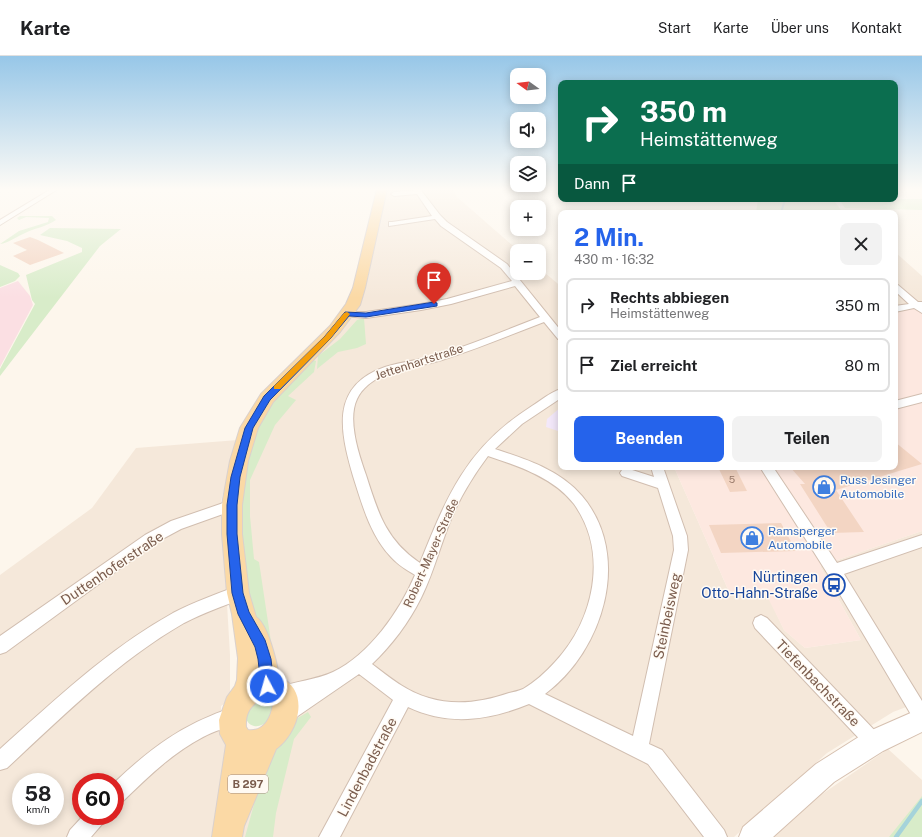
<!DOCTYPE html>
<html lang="de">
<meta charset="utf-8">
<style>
body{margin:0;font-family:"Public Sans",sans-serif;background:#f2f2f2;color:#202124;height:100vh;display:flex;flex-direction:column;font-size:15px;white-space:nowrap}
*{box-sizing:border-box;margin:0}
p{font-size:13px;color:#757577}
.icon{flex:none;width:22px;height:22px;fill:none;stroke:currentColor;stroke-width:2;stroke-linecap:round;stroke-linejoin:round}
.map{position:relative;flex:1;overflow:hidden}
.sheet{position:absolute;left:558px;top:154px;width:340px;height:260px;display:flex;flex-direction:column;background:#fff;border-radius:8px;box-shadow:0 2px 10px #0003}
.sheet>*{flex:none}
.top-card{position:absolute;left:558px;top:24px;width:340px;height:122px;border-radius:8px;box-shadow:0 2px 10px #0003;background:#0b6e4f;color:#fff;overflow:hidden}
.needle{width:26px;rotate:285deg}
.controls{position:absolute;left:510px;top:12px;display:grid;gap:8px}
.controls a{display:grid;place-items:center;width:36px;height:36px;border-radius:8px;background:#fff;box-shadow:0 2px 10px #0003;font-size:20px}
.speed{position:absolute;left:12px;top:717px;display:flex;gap:8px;font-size:20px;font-weight:700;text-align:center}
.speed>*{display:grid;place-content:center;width:52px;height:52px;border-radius:50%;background:#fff;box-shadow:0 2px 10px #0003;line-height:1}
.speed small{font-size:10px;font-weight:400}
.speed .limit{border:6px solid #d22;background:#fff;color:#111}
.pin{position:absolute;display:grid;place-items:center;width:34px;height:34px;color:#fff;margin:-41px -17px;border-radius:50% 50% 50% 0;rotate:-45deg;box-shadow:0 0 4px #0007}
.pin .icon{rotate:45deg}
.me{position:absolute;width:44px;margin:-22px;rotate:354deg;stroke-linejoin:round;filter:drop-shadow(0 0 3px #0008)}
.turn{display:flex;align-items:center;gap:14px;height:84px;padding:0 16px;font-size:18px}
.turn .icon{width:52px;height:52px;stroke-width:2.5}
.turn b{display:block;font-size:28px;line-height:34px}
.then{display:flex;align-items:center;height:38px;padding:0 16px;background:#0003;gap:8px;font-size:15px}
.round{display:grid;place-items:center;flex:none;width:42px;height:42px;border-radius:8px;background:#f2f2f2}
.headline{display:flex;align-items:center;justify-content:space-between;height:68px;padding:0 16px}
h1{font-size:24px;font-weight:700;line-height:30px;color:#2563eb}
.cta{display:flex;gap:8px;margin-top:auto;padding:8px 16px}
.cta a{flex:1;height:46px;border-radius:8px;background:#2563eb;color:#fff;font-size:16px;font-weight:700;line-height:46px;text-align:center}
.cta a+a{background:#f2f2f2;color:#202124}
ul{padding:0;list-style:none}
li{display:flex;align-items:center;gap:12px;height:54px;margin:0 8px 6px;padding:0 8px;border:2px solid #e0e0e0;border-radius:8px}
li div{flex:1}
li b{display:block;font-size:15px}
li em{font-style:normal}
header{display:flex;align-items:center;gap:24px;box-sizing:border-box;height:56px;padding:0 20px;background:#fff;border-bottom:1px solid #e0e0e0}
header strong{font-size:19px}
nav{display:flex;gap:22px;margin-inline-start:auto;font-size:14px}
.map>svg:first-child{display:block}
.residential{fill:#f5e8da;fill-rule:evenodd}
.commercial{fill:#fde8e0}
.education{fill:#f3e8fa}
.medical{fill:#fbdfe3}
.green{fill:#d8ecc9}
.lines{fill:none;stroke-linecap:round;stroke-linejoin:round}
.stream-far1{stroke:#a5d3da;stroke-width:2}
.stream{stroke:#a5d3da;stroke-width:4.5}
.building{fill:#f3d5c3}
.street-casing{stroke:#d1beb0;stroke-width:2}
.secondary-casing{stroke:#d6c0b0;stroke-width:2}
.primary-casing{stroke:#dad1cd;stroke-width:2}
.street{fill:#fff;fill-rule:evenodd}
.secondary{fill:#fff;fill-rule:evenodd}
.primary{fill:#fbd9a5;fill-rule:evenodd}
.route{fill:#2563eb;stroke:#184099}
.slow{fill:#f59e0b}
.labels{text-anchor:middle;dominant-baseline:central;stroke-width:3;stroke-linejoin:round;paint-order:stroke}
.number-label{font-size:10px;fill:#987a6a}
.shield{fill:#fffaf3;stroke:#a28b7f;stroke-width:1}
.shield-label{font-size:11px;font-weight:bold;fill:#7a5c4d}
.street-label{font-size:12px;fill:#7a5c4d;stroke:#fffaf3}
.shop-label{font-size:12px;fill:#366cbe;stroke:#fffaf3;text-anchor:start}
.near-street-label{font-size:14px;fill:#7a5c4d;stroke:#fffaf3}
.near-transit-label{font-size:14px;fill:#164399;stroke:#fffaf3;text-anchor:end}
</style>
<header>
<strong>Karte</strong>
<nav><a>Start</a><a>Karte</a><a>Über uns</a><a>Kontakt</a></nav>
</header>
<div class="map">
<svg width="922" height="781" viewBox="0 0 922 781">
<rect width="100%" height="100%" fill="#fdf6ec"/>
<!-- residential -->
<path class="residential" d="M384,133H452L457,141L519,195H517V217H539V212L557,227L561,231V411H674L730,538L768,540L784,574L805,592L861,584L820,510L922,475V645L893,656L827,697L734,781H239L274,690L276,626L242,447L259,366L358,251L368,222L380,161Z
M895,196L922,220V248L895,254Z
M238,384L221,445L230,599V638L228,645L221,650V677L226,692L215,763L211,781H0V519L92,452L136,392ZM21,726H55V760H21ZM81,726H115V760H81Z
M888,693L922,724V742L891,781H770L796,756Z"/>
<!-- commercial -->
<path class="commercial" d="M922,248V475L820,510L861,584L805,592L784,574L767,540L730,538L674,411H895V254Z"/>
<!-- education -->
<path class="education" d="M561,351V376L546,371L547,363Z"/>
<!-- medical -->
<path class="medical" d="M18,225L30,240L33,249L0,311V232Z"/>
<!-- green -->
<path class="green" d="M758,143H833L843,157H756Z
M839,143H922V154L845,152Z
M20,160H52L56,164C46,171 34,172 23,178C16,181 8,187 0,188L19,175L48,166L49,162L26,161L19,164L17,162Z
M50,172L121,173L100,190L0,320V313L35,248L32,244L26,219L82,196V192L67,185L40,179Z
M0,209L18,217L20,220L15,225L0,231Z
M364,262L366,288L357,292L338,296L317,313L318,300L340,283L357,264Z
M310,303L316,305L314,316L288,340L296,344L275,369L250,424V460L254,503L259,506L276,619L254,558L246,529L239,462L244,408L263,353Z
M262,642C284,647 269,673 254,670C245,668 243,657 249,650C251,647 258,644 262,642Z
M308,656L311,661L294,683L276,757L273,781H245L267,701L296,663Z
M922,740V781H889Z"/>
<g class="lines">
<!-- stream-far1 -->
<path class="stream-far1" d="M781,157L785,143"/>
<!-- stream -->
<path class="stream" d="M896,781L922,745"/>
</g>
<!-- building -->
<path class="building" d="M30,181L38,184L64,197L30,209L13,200L27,194L13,187Z
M895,386L922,408L836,434L864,476L831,477L800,428H805L790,411H895Z
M718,411H735L747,435L730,436Z
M781,467L796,495L721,497L709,469Z"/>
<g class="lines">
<!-- street casing -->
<g class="street-casing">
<path id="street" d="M51,133H58L0,169V164Z
M414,133H420L440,159L447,166L507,208L561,275V284L558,283L544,266C510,279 477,293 442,304C423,310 402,311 384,319C373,324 362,332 357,343C347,364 359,399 366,419C378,457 386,484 420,507C447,440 466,393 529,352C539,346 550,336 561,333V342L522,368L495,393C526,403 560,414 582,440C633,500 603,595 545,638L633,680L674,494L673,480L658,432L622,420L620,417L622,414L626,412L654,421L651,411H663L687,480L688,494L649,688L662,694L724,774L727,781H704L648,708L529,648C488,665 448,670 408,651L340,781H319L393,644L359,618L292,664L286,667L280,664L277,658L280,652L290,645L283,647L277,644L274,638L277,632C295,625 316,624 333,616C369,599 400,555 415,519C407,514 398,509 391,501C370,479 362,448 353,420C340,375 330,330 385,311C401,306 419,304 435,300C471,289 506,274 540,261L515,230L451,248L421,254L366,262L344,260L342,258L344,256H366L421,248L447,243L512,225L501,212L441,170L435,163L389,170V166H392L432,160L417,138L394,140L391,138L394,136L415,134ZM488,400C518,410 554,422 574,448C609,497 594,564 555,606C546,616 535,626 523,633C519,635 513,636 509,637C483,646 455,650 429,642C407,636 389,621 372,608C392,589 409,566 421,542C435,514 442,482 455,454C464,435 476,416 488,400Z
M895,228L898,229L918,246H922V257L914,252L895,256V250L909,248L895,235Z
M922,338V346L895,353V345Z
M760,411H773L837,507L922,479V491L844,518L922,645V670L916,667L829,520Z
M232,444L237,445L239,449L237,453L181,473L155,487L6,596L0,598V580L145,479L171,465Z
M238,530L243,532L246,537L243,542C224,550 203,557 184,567C118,605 63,660 7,712L0,714V693C55,644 108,593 173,557C194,546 216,538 238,530Z
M761,559L767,562L880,680L883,686L880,692L874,695L868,692L755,572L753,567L755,562Z
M231,652L237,655L240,661L237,667C226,672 214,675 203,681C172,697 147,722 122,746L115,749V726C152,691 182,669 231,652Z
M83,760H106L103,767L91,781H67L70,774Z"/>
</g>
<!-- secondary casing -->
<g class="secondary-casing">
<path id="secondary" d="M922,652V676L883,695L834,726L773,781H739L743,771L816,708L865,677Z"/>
</g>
<!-- primary casing -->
<g class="primary-casing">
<path id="primary" d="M377,133H387L365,232L360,249L340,276L273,346L258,372L248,405L242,449V478L249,537L256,561C268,568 277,607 279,621C311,634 299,676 276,693L244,770L242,781H212L226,689L220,678L219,664L227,641L235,630L237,624L238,602L232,558L227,537L222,478V449L230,405L240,372L261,338L330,270L346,248L353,232ZM261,643L269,644L273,646C272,660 265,676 248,674L246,671C245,658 250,650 261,643Z"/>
</g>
<!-- street -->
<use href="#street" class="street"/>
<!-- secondary -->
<use href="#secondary" class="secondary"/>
<!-- primary -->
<use href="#primary" class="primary"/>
</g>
<!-- sky -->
<linearGradient id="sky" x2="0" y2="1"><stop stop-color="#97c7e8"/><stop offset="0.55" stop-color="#fefbf6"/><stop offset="1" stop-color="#fefbf6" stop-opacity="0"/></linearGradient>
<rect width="922" height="242" fill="url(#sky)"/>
<!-- route -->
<path class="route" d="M434,246L437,247V250L366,261L349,260L330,283L270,344L253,372L240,421L237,449V478L243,537L249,556L265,584L271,603L274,630L272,634L267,636L263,634L261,630L258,603L255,591L238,558L232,537L227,478V449L231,421L245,372L264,340L325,280L345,256L366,257Z"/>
<!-- slow -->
<path class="slow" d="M347,256L350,258L330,283L280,333H274V330L325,280L344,257Z"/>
<!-- icons -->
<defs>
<g id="shop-ring" transform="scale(1.15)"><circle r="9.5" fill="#fffaf3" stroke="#3f7fe0" stroke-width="1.5"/><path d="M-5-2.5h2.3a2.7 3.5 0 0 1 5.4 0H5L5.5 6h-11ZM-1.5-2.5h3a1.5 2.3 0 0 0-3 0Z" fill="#3f7fe0"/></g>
<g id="bus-ring" transform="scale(1.15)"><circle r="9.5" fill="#fffaf3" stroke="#1a4fb4" stroke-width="1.5"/><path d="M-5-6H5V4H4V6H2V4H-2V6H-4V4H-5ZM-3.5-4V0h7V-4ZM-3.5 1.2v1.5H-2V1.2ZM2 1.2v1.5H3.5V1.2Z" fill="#1a4fb4"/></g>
</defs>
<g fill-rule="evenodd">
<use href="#shop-ring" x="824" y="431"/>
<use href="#shop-ring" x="752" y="482"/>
<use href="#bus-ring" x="834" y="529"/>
</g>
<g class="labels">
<!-- number labels -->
<g class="number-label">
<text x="732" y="423">5</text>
</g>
<!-- shield labels -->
<rect class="shield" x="228" y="719" width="40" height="18" rx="3"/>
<g class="shield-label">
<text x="248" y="728">B 297</text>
</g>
<!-- street labels -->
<g class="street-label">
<text transform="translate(419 306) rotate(-18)">Jettenhartstraße</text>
<text transform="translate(431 497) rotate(-66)">Robert-Mayer-Straße</text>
</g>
<!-- shop labels -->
<g class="shop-label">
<text x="840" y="424">Russ Jesinger<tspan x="840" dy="14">Automobile</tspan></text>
<text x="768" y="475">Ramsperger<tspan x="768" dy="14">Automobile</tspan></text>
</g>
<!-- near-street labels -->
<g class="near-street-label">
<text transform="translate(112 512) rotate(-34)">Duttenhoferstraße</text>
<text transform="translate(667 560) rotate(-78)">Steinbeisweg</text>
<text transform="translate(818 627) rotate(46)">Tiefenbachstraße</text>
<text transform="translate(367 711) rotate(-62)">Lindenbadstraße</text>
</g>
<!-- near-transit labels -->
<g class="near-transit-label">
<text x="818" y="521">Nürtingen<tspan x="818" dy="16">Otto-Hahn-Straße</tspan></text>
</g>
</g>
</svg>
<div class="controls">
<a><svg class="needle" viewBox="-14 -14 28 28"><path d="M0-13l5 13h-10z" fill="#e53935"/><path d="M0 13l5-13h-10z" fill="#757577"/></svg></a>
<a><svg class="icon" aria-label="sound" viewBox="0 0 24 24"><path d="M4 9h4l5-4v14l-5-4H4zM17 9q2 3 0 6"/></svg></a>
<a><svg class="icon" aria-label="layers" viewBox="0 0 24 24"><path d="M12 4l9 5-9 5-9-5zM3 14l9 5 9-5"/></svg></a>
<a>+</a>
<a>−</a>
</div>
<div class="speed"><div>58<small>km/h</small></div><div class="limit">60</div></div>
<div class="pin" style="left:434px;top:248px;background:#d93025"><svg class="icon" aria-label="arrive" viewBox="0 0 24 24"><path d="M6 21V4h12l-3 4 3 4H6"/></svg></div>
<svg class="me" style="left:267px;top:630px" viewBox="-20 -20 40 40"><circle r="17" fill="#2563eb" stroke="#fff" stroke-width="3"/><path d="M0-11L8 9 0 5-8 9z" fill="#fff"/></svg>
<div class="top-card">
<div class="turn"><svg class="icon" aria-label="right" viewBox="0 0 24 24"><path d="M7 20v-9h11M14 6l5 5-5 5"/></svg><div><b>350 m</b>Heimstättenweg</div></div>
<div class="then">Dann<svg class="icon" aria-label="arrive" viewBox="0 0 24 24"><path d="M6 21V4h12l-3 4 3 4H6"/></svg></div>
</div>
<section class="sheet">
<div class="headline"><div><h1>2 Min.</h1><p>430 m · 16:32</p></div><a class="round"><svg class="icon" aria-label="close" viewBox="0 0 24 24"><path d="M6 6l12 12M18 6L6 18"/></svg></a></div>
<ul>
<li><svg class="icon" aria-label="right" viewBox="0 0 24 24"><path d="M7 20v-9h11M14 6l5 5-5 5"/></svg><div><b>Rechts abbiegen</b><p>Heimstättenweg</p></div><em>350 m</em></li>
<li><svg class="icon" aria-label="arrive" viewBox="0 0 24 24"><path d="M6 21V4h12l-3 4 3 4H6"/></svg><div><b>Ziel erreicht</b></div><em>80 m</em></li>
</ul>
<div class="cta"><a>Beenden</a><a>Teilen</a></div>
</section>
</div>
